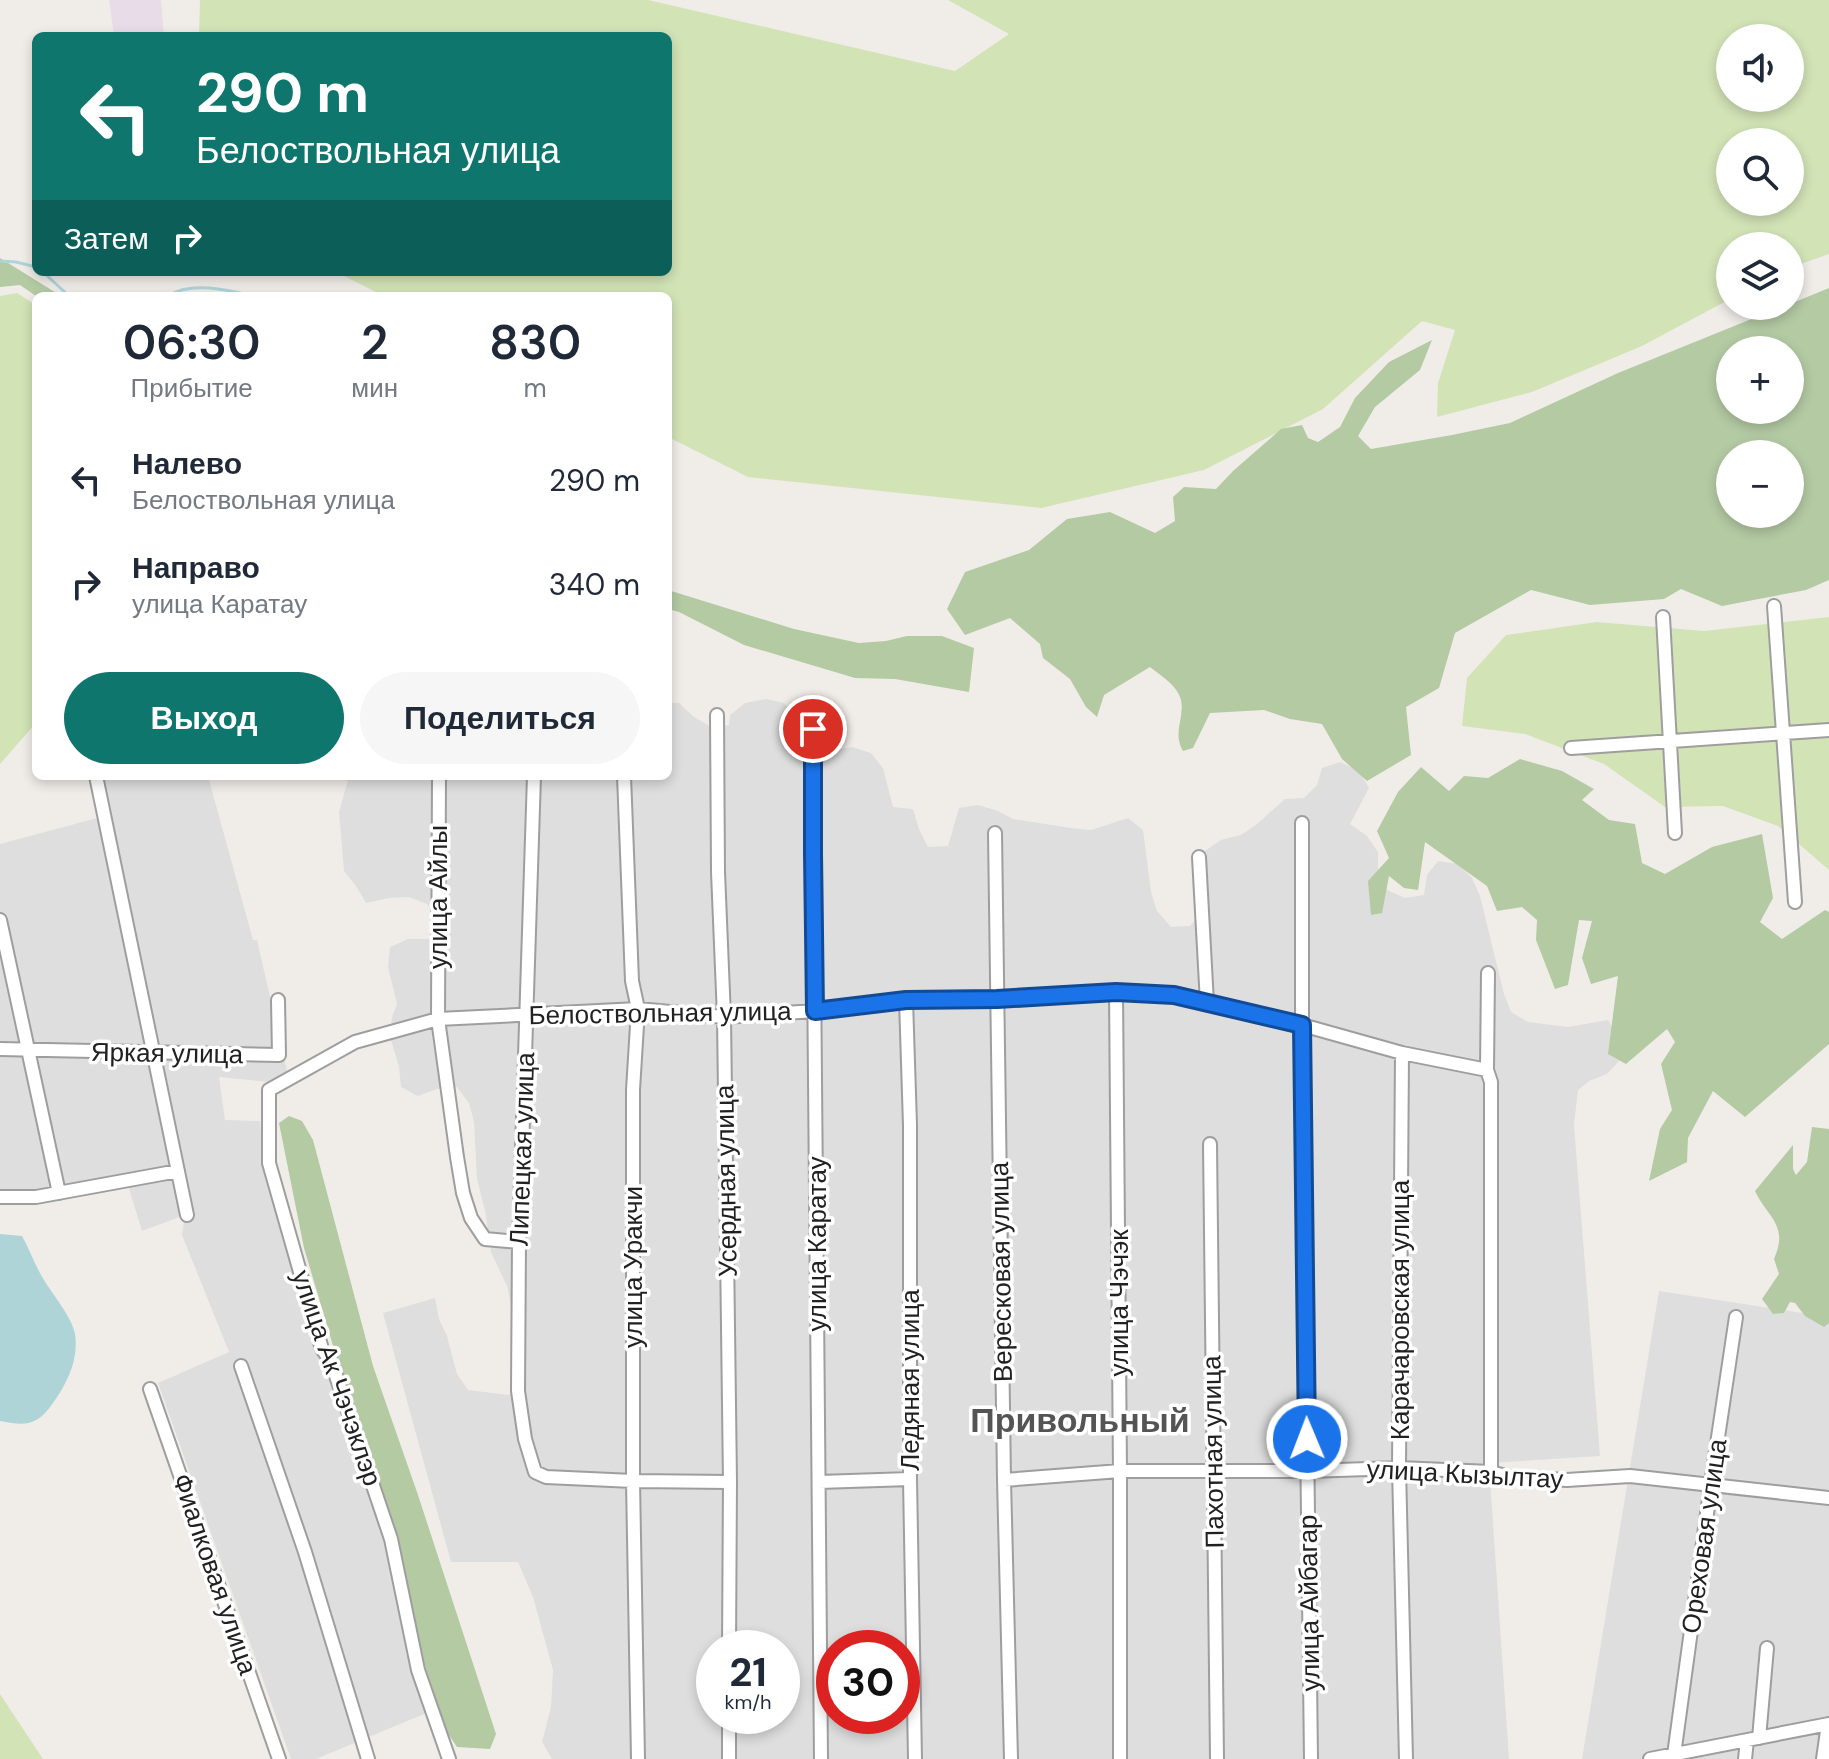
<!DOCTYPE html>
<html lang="ru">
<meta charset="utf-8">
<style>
body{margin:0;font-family:"DM Sans",sans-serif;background:#f6f6f7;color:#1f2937;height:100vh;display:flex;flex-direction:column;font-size:30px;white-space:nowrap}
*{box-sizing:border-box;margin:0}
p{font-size:26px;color:#747a83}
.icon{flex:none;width:44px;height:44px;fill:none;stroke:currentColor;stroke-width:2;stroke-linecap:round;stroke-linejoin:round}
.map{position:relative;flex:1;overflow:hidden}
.sheet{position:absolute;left:32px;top:292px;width:640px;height:488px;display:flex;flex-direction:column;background:#fff;border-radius:12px;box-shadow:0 4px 12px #0003}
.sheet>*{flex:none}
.banner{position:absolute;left:32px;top:32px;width:640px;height:244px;border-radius:12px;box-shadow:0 4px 12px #0003;background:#0f766e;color:#fff;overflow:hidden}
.buttons{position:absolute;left:1716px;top:24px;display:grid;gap:16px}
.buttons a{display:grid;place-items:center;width:88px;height:88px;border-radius:50%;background:#fff;box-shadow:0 4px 12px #0003;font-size:40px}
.speed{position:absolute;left:696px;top:1630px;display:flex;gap:16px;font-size:40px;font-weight:700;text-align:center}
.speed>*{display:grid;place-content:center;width:104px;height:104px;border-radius:50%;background:#fff;box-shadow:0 4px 12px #0003;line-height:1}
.speed small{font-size:20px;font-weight:400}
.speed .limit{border:12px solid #d22;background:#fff;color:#111}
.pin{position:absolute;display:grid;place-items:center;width:68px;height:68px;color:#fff;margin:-34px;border:4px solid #fff;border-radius:50%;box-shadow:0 2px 8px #0007}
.me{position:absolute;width:88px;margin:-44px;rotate:359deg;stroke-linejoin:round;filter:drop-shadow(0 0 6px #0008)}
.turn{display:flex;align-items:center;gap:28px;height:168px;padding:0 32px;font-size:36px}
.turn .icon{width:104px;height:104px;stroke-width:2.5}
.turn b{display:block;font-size:56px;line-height:68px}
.then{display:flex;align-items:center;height:76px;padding:0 32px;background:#0003;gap:16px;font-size:30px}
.eta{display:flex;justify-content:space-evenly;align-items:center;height:136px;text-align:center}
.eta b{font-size:48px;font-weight:600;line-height:56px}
.cta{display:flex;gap:16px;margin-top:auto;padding:16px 32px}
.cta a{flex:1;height:92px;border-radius:48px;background:#0f766e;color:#fff;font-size:32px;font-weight:600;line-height:92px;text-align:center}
.cta a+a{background:#f6f6f7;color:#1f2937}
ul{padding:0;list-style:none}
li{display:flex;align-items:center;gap:24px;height:104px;padding:0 32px}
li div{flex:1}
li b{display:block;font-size:30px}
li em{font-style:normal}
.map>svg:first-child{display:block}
.residential{fill:#dfdede;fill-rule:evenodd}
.industrial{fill:#e8dce8}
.grass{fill:#d2e3b6;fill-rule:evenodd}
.forest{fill:#b3caa3;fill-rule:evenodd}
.water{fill:#afd4d8}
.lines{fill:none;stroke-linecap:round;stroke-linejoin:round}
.stream{stroke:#afd4d8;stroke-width:3}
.minor-casing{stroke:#9e9e9e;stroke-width:16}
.minor{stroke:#fff;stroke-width:12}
.route-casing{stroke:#114b97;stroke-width:20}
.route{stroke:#1a73e8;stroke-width:14}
.labels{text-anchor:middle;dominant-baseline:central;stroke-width:7;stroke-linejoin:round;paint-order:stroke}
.street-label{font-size:26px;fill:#212121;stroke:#fff}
.district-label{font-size:34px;font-weight:bold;fill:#545454;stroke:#fff}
</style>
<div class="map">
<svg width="1829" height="1759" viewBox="0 0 1829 1759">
<rect width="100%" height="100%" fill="#f0ede9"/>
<!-- residential -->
<path class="residential" d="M766,699L784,703L797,717L800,737L814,750H833L852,747L871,753L883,768L893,807L913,809L919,829L928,847L948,846L959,808L978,805L998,811L1013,819L1071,828L1091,830L1128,818L1143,830L1151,892L1157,911L1171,927L1190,926L1203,912L1200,869L1205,851L1221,840L1241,835L1257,824L1285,799L1304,798L1317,785L1322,768L1340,762L1358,770L1369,788L1350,824L1367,836L1378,852V873L1387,890L1405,898L1424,895L1427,875L1438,861L1458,864L1472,878L1480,896L1504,994L1511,1012L1528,1022L1568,1027L1608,1020L1619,1038L1621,1059L1607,1074L1589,1081L1578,1090L1574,1125L1600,1456L1489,1463L1509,1759H552L542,1742L551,1707L553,1670L533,1597L518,1562H451L383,1313L435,1298L439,1319L447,1336L457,1374L468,1390L509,1395L520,1379L518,1341L511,1304L507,1286L491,1252L486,1215L477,1179L474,1122L469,1103L457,1087L437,1089L418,1096L401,1087L399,1067L390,1037L392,1017L397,1004L388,967L390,947L408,939H429L437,921L427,904L409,897L389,898L366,903L356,886L344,871L339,812L349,776H668V703H679L694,717L711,727L729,725L730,715L745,703ZM714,1648H782V1716H714ZM834,1648H902V1716H834Z
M91,776H208L253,940H257L290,1084L219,1077L225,1120L260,1121L264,1173L374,1502L386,1518L429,1712L316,1759H291L158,1383L229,1352L182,1235L185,1215L142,1231L126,1179L0,1198V844L101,817Z
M1659,1291L1829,1317V1759H1582Z"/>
<!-- industrial -->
<path class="industrial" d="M109,0H161L164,36H114Z"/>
<!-- grass -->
<path class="grass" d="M200,0H648L955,71L1009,34L948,0H1829V254L1790,268V246H1730V299L1642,346L1532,392L1437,417L1438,383L1455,330L1422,321L1323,409L1204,470L1041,508L748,477L668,437V296H384L336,272H668V36H199ZM1730,38H1790V98H1730ZM1730,142H1790V202H1730Z
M17,293L36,305V723L0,764V296Z
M1829,617V870L1778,826L1723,806L1665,807L1604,764L1525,734L1462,726L1467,678L1506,635L1597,622L1704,631Z
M0,1694L43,1759H0Z"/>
<!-- forest -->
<path class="forest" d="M0,258L58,294L64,296H36L20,285L0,287Z
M1829,288V580L1806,590L1722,606L1681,589L1664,599L1590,605L1531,590L1455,633L1439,688L1406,707L1411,755L1367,781L1342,759L1322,724L1290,719L1264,710L1210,713L1193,748L1183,751C1172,733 1185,717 1181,700C1178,686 1160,675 1150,667L1104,695L1097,717L1086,707L1070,679L1043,658L1040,644L1010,618L965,635L947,609L965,572L1029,550L1067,519L1110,512L1155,533L1175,521L1173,497L1184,487L1216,489L1233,471L1281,429L1302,425L1308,438L1318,442L1340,427L1355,398L1389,362L1432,340L1420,370L1375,407L1358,436L1371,449L1452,435L1510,423L1618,373L1784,306H1790V304ZM1790,350V410H1730V350ZM1790,454V514H1730V454Z
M668,590L794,629L859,643L886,641L907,636H942L974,648L969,692L895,679L855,678L744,645L679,612L668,609Z
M1520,759L1562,771L1594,789L1582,800L1609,820L1635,824L1642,863L1665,874L1712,847L1762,834L1773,898L1760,922L1782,939L1825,910L1829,912V1044L1745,1117L1713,1091L1688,1138L1687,1162L1649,1181L1660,1129L1672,1110L1661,1064L1675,1042L1667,1029L1626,1064L1608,1054L1618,976L1591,984L1582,958L1592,921L1579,920L1568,985L1555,989L1536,940L1537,920L1522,907L1497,911L1487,886L1425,842L1418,890L1404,888L1389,876L1382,913L1371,915L1368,881L1389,858L1377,831L1398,792L1421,767L1449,791L1464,776L1488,778Z
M289,1116L302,1121L313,1140L373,1366L418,1495L496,1734L490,1749L457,1747L447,1732L410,1620L390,1513L353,1413L304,1248L279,1123Z
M1812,1127L1829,1129V1323L1824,1327L1805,1316L1795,1303L1790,1302L1784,1313L1773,1314L1762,1299L1779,1274L1774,1259C1789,1225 1768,1218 1755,1191L1793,1145V1169L1796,1175L1807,1162Z"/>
<!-- water -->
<path class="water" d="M0,1234L22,1236C30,1250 35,1266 44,1280C53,1295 72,1317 75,1334C79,1360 67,1383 53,1403C37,1426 26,1426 0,1421Z"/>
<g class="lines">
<!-- stream -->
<path class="stream" d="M0,261L16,262L36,267
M43,272L69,296
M168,296C191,281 228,290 253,296"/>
<!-- minor casing -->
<g class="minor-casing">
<path id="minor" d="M1774,606L1795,902
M1663,617L1675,833
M717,715L718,872L724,1017L730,1482L729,1648
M813,729V853L821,1759
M1571,748L1829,730
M96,776L187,1215
M439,776L438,1019L457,1157L463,1193L471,1218L485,1239L519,1242
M534,776L519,1242L518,1391L525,1439L535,1472L546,1477L633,1481L730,1482
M624,776L632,981L638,1009L633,1090V1481L638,1759
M1302,823V1025L1311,1759
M995,833L1004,1480L1011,1759
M1199,857L1207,1003
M0,920L59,1193
M1488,973L1487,1070L1491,1082V1472
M1116,992L1120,1471V1759
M906,1000L910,1125V1479L915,1759
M0,1049L279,1055L278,1000
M1402,1053L1399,1468L1406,1759
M1210,1144L1217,1759
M0,1197H36L178,1171
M241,1366L305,1552L368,1759
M150,1389L279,1759
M1004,1480L1120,1471H1307L1399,1468L1491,1472L1509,1477L1567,1480L1630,1476L1829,1498
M819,1482L910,1479
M1759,1738L1767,1648
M1674,1755L1711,1484L1736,1317
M449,1759L418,1670L391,1539L331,1361L322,1349L269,1163V1090L355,1042L438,1019L638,1009L724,1017L815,1011L906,1000L997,999L1116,992L1174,995L1302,1025L1402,1053L1487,1070
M729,1759V1716
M1650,1759L1829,1724
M1745,1759L1747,1740
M1823,1759L1828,1724"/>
</g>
<!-- minor -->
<use href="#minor" class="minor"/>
</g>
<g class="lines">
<!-- route casing -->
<g class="route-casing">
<path id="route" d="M813,729V853L815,1011L906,1000L997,999L1116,992L1174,995L1302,1025L1307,1439"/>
</g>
<!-- route -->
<use href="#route" class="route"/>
</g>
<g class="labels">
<!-- street labels -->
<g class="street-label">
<text transform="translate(438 897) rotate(-90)">улица Айлы</text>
<text transform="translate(660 1013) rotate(-1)">Белоствольная улица</text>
<text transform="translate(167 1053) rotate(1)">Яркая улица</text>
<text transform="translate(522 1149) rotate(-88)">Липецкая улица</text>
<text transform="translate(726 1181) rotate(-91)">Усердная улица</text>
<text transform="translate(817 1244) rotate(-90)">улица Каратау</text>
<text transform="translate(633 1267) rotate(-90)">улица Уракчи</text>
<text transform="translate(1001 1272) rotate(-91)">Вересковая улица</text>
<text transform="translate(1119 1303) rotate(-90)">улица Чэчэк</text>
<text transform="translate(1400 1310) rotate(-90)">Карачаровская улица</text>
<text transform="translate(337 1378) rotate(71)">улица Ак Чэчэклэр</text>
<text transform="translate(910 1380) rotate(-90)">Ледяная улица</text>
<text transform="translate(1213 1452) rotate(-91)">Пахотная улица</text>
<text transform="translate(1465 1474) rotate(3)">улица Кызылтау</text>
<text transform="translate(1704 1536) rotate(-82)">Ореховая улица</text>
<text transform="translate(215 1574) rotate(71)">Фиалковая улица</text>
<text transform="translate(1309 1603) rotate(-91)">улица Айбагар</text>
</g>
<!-- district labels -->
<g class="district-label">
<text x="1080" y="1420">Привольный</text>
</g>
</g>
</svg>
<div class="buttons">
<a><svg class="icon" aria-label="sound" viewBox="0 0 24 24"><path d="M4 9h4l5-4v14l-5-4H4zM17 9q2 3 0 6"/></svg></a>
<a><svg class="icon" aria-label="search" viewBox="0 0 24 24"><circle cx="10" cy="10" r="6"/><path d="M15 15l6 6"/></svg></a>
<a><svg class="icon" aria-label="layers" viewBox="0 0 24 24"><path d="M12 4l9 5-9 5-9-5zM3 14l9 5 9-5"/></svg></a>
<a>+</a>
<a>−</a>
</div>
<div class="speed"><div>21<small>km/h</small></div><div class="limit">30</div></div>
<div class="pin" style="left:813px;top:729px;background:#d93025"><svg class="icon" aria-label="arrive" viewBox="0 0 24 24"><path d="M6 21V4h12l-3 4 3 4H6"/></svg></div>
<svg class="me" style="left:1307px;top:1439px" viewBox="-20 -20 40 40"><circle r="17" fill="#1a73e8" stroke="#fff" stroke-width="3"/><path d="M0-11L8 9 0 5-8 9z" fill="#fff"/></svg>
<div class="banner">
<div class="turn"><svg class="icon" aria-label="left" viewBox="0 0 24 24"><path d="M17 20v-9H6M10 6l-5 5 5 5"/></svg><div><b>290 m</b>Белоствольная улица</div></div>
<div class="then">Затем<svg class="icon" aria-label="right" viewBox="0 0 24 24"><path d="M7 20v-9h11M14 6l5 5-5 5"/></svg></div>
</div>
<section class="sheet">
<div class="eta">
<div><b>06:30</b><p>Прибытие</p></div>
<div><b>2</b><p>мин</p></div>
<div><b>830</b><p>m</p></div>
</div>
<ul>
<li><svg class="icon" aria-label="left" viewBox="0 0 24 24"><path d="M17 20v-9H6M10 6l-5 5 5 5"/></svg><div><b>Налево</b><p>Белоствольная улица</p></div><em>290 m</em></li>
<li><svg class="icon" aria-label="right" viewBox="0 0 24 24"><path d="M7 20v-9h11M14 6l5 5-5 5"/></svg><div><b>Направо</b><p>улица Каратау</p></div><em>340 m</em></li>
</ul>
<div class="cta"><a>Выход</a><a>Поделиться</a></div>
</section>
</div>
